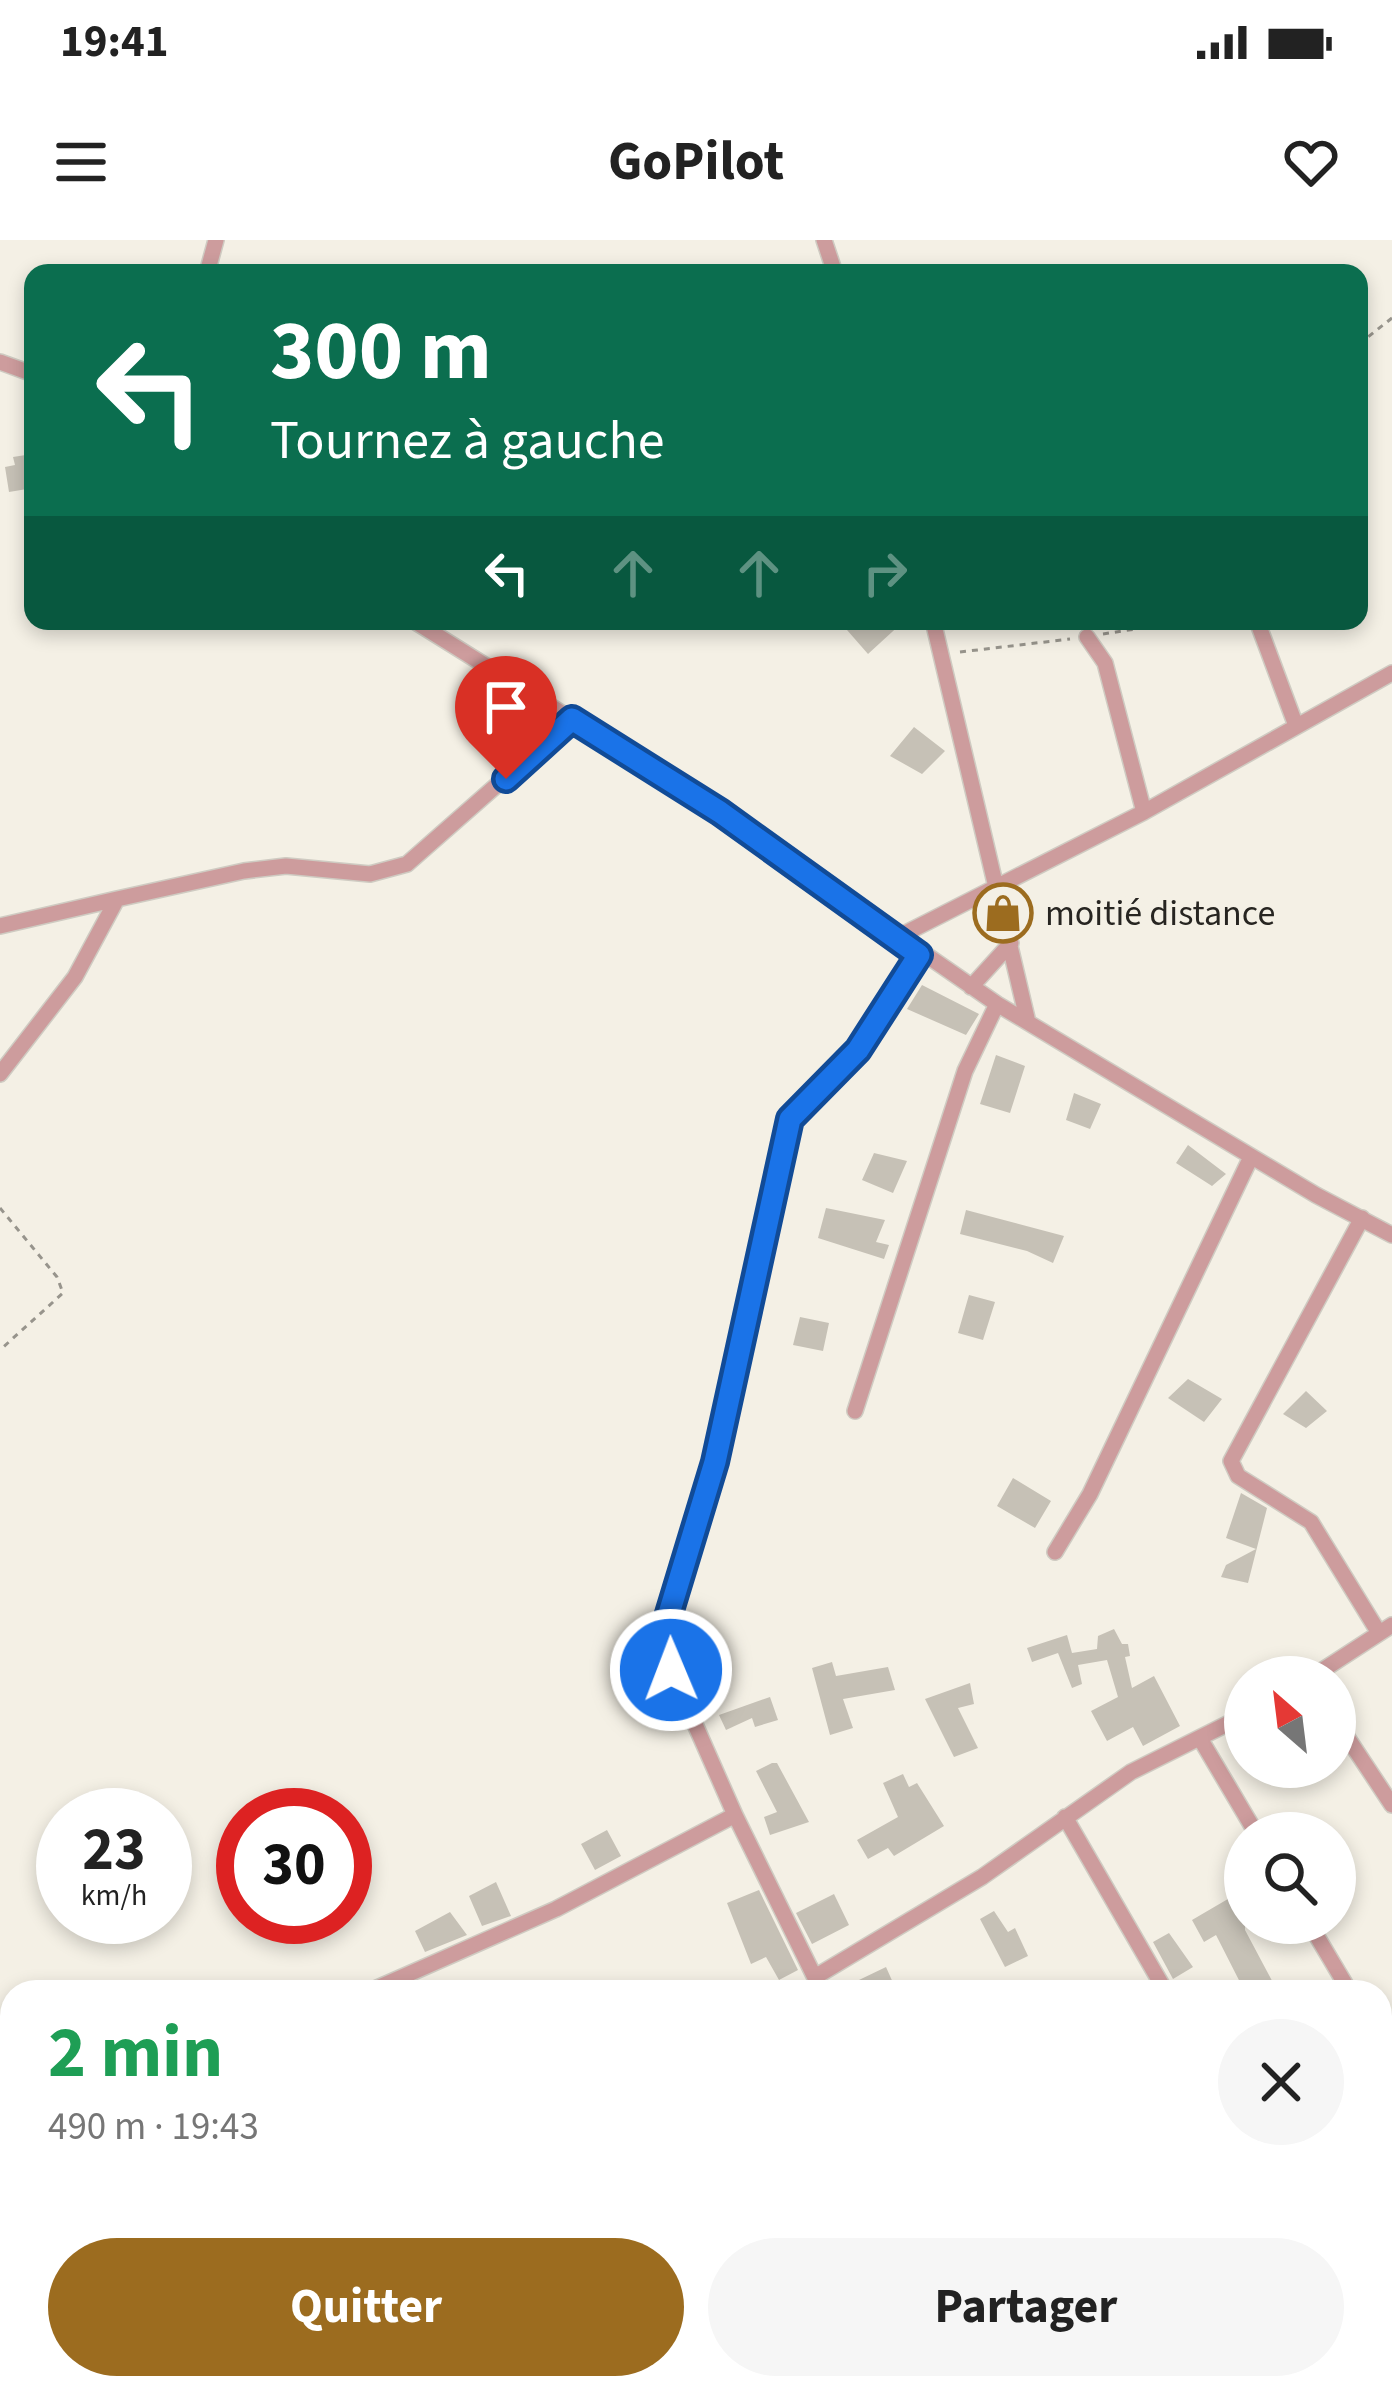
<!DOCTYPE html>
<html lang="fr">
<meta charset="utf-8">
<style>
body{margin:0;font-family:"Source Sans 3",sans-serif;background:#f6f6f6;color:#222;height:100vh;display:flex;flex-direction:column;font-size:45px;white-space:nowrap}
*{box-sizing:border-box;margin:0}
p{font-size:39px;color:#767676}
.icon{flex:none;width:66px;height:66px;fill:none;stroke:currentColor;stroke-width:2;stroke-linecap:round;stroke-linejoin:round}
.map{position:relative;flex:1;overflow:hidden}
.details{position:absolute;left:0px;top:1740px;width:1392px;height:420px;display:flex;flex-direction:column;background:#fff;border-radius:36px 36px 0 0;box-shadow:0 6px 18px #0003}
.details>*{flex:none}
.banner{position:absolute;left:24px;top:24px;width:1344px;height:366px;border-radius:24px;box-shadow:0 6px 18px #0003;background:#0b6e4f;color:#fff;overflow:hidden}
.needle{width:78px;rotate:332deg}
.controls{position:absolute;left:1224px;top:1416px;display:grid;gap:24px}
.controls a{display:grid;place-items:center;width:132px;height:132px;border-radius:50%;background:#fff;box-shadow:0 6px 18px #0003;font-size:60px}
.speed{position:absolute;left:36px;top:1548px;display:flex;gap:24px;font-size:60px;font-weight:700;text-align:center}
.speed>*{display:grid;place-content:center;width:156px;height:156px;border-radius:50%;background:#fff;box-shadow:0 6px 18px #0003;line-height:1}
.speed small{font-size:30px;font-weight:400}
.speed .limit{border:18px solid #d22;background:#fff;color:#111}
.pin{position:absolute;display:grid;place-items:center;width:102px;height:102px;color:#fff;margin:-123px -51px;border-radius:50% 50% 50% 0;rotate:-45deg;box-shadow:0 0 12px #0007}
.pin .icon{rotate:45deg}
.me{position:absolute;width:132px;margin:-66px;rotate:359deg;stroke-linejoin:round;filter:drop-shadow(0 0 9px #0008)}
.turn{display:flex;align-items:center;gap:42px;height:252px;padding:0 48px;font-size:54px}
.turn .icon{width:156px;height:156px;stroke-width:2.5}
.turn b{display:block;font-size:84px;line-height:102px}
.lanes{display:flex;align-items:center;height:114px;padding:0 48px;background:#0003;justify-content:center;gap:60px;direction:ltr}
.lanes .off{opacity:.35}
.round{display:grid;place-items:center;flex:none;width:126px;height:126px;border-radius:63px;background:#f6f6f6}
.overview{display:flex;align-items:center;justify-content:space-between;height:204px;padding:0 48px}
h1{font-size:72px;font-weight:700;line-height:90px;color:#1e9e55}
.cta{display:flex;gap:24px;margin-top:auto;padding:24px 48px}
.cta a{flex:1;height:138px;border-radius:72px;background:#9c6c1f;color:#fff;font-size:48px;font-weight:700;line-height:138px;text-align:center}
.cta a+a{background:#f6f6f6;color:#222}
.status{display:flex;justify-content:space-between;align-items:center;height:84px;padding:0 60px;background:#fff;direction:ltr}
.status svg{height:33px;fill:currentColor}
header{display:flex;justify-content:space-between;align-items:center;height:156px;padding:0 48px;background:#fff;font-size:54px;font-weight:700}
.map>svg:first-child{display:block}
.building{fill:#c6c1b6}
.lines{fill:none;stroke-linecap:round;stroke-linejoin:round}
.minor-casing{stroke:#cfcbc2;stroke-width:18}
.path{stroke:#97948c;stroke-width:3;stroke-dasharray:6 6;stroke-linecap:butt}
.minor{stroke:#cd9c9d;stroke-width:15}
.route-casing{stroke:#114b97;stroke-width:30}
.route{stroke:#1a73e8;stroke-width:21}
.labels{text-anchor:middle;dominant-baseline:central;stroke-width:12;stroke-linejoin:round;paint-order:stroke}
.poi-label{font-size:36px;fill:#272521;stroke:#f4f0e5;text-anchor:start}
</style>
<div class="status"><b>19:41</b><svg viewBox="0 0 49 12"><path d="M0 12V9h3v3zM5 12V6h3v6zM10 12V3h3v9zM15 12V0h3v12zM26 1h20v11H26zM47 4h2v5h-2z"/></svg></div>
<header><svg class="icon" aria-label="menu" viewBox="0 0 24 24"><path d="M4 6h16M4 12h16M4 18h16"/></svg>GoPilot<svg class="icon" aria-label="heart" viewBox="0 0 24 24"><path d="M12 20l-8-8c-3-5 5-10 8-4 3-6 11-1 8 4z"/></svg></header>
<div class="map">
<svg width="1392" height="2160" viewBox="0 0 1392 2160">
<rect width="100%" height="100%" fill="#f4f0e5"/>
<!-- building -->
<path class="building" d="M32,214L33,248L9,252L5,227L15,225L13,217Z
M857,381H904L868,414L847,390Z
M501,471L528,494L498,523L473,502Z
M914,487L945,511L922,534L890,516Z
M922,745L979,774L966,795L907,769Z
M996,815L1025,826L1010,873L980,864Z
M1074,853L1101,864L1090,889L1066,880Z
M1188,905L1226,934L1212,946L1176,923Z
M874,913L907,921L893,953L862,940Z
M826,968L885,980L876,1002L889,1005L884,1019L818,998Z
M966,970L1064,996L1053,1023L1027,1011L960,994Z
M969,1055L995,1062L983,1100L958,1093Z
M800,1077L829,1083L823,1111L793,1105Z
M1188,1139L1222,1159L1204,1182L1168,1158Z
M1306,1151L1327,1171L1306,1188L1283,1174Z
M1013,1238L1051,1261L1035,1288L997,1266Z
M1241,1253L1267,1268L1248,1343L1221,1337L1226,1325L1256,1309L1226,1298Z
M1114,1389L1122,1404H1128L1130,1416L1125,1417L1132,1448L1154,1436L1180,1486L1143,1506L1133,1487L1107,1501L1091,1471L1118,1457L1107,1420L1078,1425L1082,1444L1072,1448L1058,1413L1032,1422L1027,1408L1067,1395L1072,1413L1097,1409L1098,1396Z
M832,1422L836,1436L888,1427L895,1450L843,1459L853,1488L830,1495L812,1428Z
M970,1443L974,1464L958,1468L978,1508L954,1517L925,1459Z
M770,1457L778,1480L755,1487L752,1478L726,1490L719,1475Z
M772,1523H777L809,1582L770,1595L764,1577L777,1572L756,1531Z
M903,1534L909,1547L917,1543L944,1586L894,1616L888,1608L868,1619L857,1600L898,1577L883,1543Z
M607,1590L621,1616L595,1630L581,1604Z
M496,1642L511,1676L482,1686L469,1656Z
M1245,1649V1690L1278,1752H1245L1216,1695L1204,1702L1192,1680Z
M759,1650L798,1730L779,1740L766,1717L751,1724L727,1663Z
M834,1654L849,1685L812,1704L796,1673Z
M994,1671L1008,1692L1015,1688L1028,1716L1005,1727L980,1679Z
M450,1672L467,1695L425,1712L415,1691Z
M1169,1693L1193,1727L1173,1739L1153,1702Z
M886,1727L894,1745L888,1752H834Z"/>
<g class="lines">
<!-- minor casing -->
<g class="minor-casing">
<path id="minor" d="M824,0L835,33
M207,33L216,0
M0,122L33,134
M414,381L720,572L997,764L1316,955L1392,995
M933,381L1027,778
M1257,381L1295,483
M1087,397L1105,423L1144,572
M0,686L117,659
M898,697L1144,572L1392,433
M971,747L1011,703
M0,834L75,737L117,659L244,631L286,626L370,634L407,624L572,479
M1362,978L1231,1221L1238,1236L1311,1282L1379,1393
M855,1171L965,831L997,764
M1055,1312L1090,1254L1251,917
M1312,1437L1392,1385
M1335,1479L1392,1565
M1201,1500L1256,1593
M735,1575L671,1430L664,1390L715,1222L790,879L858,810L919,714
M1065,1577L1166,1752
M1309,1683L1350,1752
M815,1737L982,1637L1131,1532L1245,1475
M368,1752L556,1669L735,1575L822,1752
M1380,1804L1392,1825
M1380,1964L1392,1960
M0,2013L12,2012
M1380,2124L1392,2120
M283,2148L288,2160
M462,2148L467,2160
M777,2160L817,2148
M1253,2160L1295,2148"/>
</g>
<!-- path -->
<path class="path" d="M1359,104L1392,78
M1103,394L1187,381
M960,412L1070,399
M0,968L57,1037L63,1053L0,1110"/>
<!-- minor -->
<use href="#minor" class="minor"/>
</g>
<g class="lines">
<!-- route casing -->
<g class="route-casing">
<path id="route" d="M506,539L572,479L720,572L919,715L858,810L790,879L715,1222L664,1390L671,1430"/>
</g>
<!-- route -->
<use href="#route" class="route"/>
</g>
<!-- icons -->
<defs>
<g id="shop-ring" transform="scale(3)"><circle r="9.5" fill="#f4f0e5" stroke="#9c6c1f" stroke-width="1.5"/><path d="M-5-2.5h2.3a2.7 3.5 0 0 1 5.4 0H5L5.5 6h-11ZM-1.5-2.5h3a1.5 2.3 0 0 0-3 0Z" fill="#9c6c1f"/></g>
</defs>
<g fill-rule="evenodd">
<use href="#shop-ring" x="1003" y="673"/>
</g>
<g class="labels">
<!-- poi labels -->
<g class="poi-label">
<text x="1045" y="673">moitié distance</text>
</g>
</g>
</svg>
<div class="controls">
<a><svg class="needle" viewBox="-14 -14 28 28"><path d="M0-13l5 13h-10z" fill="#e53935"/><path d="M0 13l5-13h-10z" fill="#767676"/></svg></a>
<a><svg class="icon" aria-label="search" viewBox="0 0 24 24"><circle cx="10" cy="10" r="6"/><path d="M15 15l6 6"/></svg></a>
</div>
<div class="speed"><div>23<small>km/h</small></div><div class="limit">30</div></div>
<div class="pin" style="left:506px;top:539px;background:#d93025"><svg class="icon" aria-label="arrive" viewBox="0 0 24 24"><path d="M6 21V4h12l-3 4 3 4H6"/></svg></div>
<svg class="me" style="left:671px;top:1430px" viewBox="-20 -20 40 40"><circle r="17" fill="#1a73e8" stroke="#fff" stroke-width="3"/><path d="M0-11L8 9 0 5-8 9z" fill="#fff"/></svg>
<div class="banner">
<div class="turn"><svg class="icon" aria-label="left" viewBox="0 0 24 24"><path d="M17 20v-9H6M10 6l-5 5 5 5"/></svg><div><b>300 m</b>Tournez à gauche</div></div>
<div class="lanes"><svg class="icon" aria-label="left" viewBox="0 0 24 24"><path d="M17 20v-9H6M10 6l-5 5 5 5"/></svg><svg class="icon off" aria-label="ahead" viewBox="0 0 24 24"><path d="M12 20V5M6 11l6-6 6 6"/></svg><svg class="icon off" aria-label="ahead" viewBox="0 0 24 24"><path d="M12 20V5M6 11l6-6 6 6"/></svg><svg class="icon off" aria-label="right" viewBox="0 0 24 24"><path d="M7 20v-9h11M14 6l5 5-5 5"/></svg></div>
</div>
<section class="details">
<div class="overview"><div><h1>2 min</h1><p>490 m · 19:43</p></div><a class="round"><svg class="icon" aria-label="close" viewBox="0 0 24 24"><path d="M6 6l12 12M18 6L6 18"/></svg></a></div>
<div class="cta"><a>Quitter</a><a>Partager</a></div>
</section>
</div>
